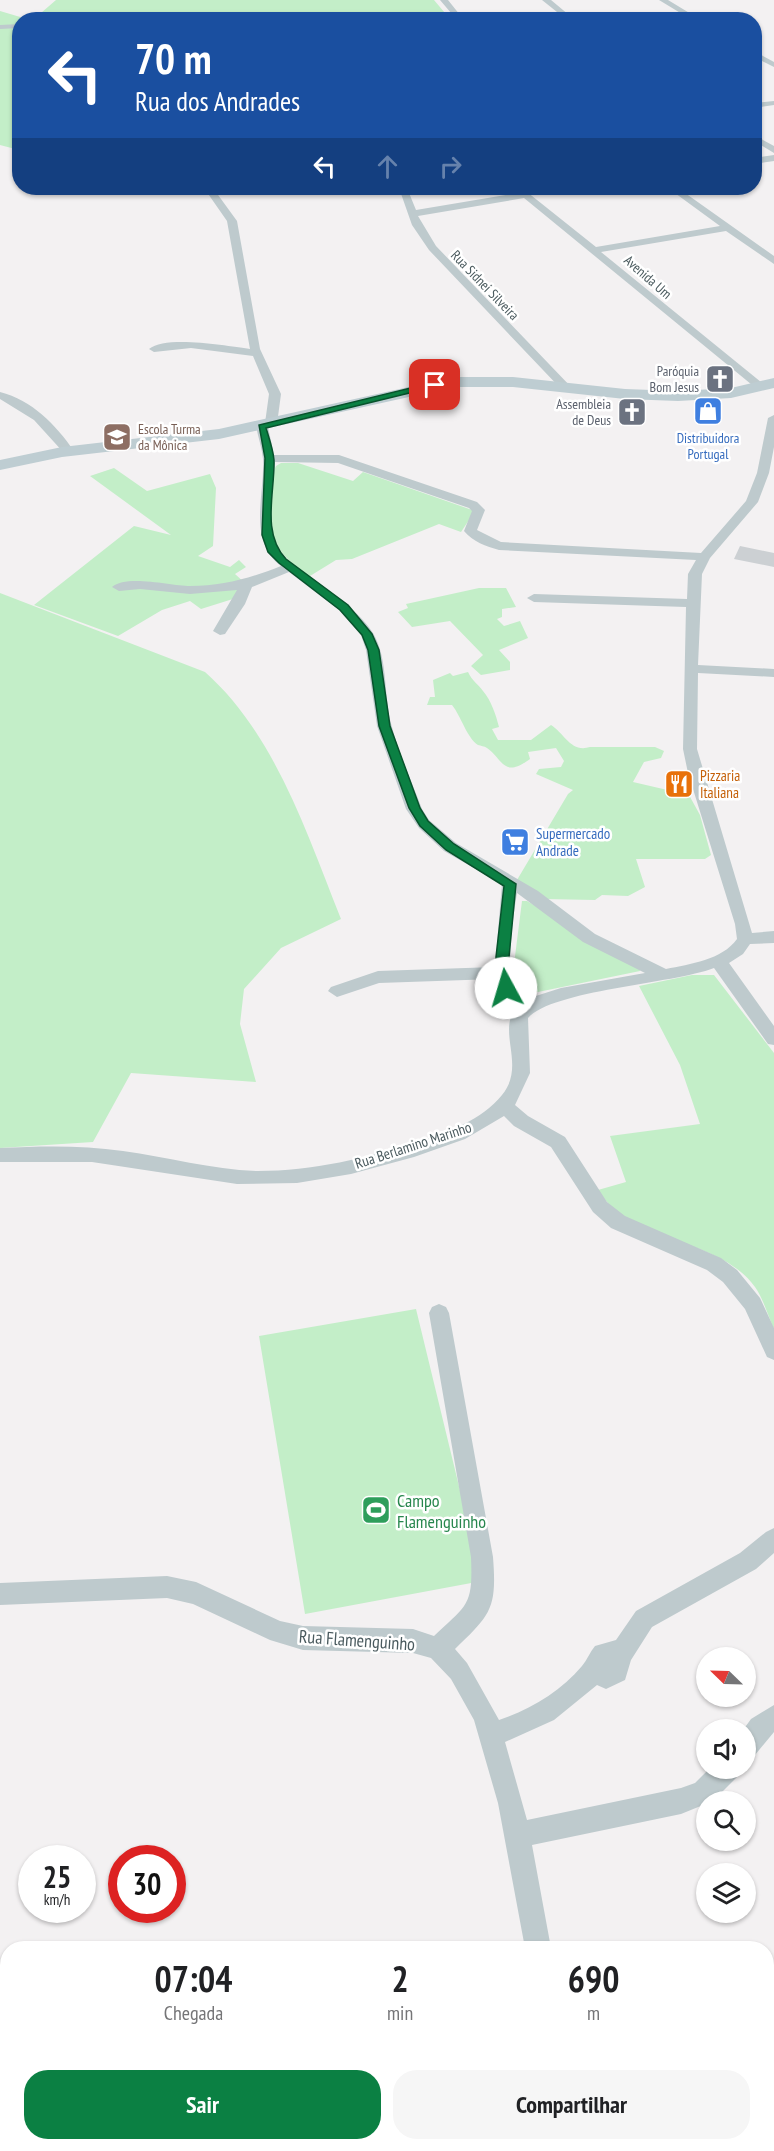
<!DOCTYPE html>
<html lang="pt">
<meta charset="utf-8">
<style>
body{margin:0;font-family:"PT Sans Narrow",sans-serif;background:#f6f6f6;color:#202124;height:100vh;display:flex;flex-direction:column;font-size:22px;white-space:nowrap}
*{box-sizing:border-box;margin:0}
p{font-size:20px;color:#757577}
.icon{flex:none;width:33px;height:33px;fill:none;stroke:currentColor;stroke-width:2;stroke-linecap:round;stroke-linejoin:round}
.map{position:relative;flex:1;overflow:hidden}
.sheet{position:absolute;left:0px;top:1941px;width:774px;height:210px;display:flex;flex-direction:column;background:#fff;border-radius:24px 24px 0 0;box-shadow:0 2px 4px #0004}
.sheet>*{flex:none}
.hud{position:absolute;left:12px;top:12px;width:750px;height:183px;border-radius:24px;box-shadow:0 2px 4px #0004;background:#1a4fa0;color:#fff;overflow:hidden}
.needle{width:39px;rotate:293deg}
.controls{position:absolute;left:696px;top:1647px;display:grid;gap:12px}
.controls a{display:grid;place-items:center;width:60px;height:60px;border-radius:50%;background:#fff;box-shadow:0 2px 4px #0004;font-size:30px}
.speed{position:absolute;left:18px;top:1845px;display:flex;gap:12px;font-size:30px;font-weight:700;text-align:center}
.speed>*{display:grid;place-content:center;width:78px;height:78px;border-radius:50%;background:#fff;box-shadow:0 2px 4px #0004;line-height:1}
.speed small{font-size:15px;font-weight:400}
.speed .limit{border:9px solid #d22;background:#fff;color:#111}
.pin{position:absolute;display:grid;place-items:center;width:51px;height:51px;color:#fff;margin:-26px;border-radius:12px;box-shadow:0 3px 9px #0006}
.me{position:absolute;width:66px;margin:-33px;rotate:354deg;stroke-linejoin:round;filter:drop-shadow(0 0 4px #0008)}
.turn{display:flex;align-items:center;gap:21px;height:126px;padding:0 24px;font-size:27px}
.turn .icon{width:78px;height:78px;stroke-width:2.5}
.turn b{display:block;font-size:42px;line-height:51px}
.lanes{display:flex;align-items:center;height:57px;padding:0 24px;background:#0003;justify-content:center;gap:30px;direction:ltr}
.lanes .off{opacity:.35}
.eta{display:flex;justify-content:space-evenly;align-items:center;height:102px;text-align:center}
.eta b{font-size:36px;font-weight:800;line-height:42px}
.action{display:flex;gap:12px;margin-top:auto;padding:12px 24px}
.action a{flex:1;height:69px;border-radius:24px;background:#0b8043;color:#fff;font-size:24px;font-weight:800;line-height:69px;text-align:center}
.action a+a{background:#f6f6f6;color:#202124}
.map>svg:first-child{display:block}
.green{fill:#c3eec8}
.building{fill:#ccd0d3}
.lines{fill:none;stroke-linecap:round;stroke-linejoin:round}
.street{fill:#becacd;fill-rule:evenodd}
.secondary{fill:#becdd2;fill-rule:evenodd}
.route{fill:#0b8043;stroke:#07532c;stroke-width:1.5}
.labels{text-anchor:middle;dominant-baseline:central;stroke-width:5;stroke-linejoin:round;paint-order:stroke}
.far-street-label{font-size:14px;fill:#4a5a5e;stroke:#fff}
.far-worship-label{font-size:14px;fill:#5b616d;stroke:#fff;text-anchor:end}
.far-education-label{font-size:14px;fill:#785e54;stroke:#fff;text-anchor:start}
.far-shop-label{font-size:14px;fill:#366cbe;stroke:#fff}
.food-label{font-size:15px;fill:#c56008;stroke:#fff;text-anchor:start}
.shop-label{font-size:15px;fill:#366cbe;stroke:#fff;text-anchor:start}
.street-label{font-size:15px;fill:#4a5a5e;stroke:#fff}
.near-leisure-label{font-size:18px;fill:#27864d;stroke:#fff;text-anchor:start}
.near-street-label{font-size:18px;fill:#4a5a5e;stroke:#fff}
</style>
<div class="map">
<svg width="774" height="2151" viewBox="0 0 774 2151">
<rect width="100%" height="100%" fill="#f3f1f2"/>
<!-- green -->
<path class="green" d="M56,0H434L450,19H34Z
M0,11L27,19L20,20L19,150L0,145Z
M281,463H298L353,481L363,472L475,511L461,532L439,524L352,559L336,560L310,576C261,546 271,522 273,472L276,466Z
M114,468L147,491L210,474L216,488L213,546L198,556L230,567L239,560L246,567L235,574L246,584L236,598L201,609L190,601L162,610L118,636L34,605L134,526L171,535L90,476Z
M479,588H506L516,607L502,609V617L497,619L504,626L520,621L528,638L499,650L510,662V670L481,675L471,666L483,655L450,621L412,627L398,612L408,608L406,604Z
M0,593L205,672C275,734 307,834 341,919L281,948L244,989L240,1024L256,1082L131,1073L93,1142L0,1148Z
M468,672C472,681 478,684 483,691C491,700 496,715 499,727L492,729L498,740H531L551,725C565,734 571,753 590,747H655L664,751L661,758L644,762L633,782L689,795L700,815L711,855L705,859H636L645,887L628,896L602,895L595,900L544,899L517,880L568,794L573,790L536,774L539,769L561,767L564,761L556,748L528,752L530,759C503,779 503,759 487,748C484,746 481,746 478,745C467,738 461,716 452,705H427L430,697H435L433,680L450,673L453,676Z
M522,901H527L639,967L640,971L538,992L519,988L512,980Z
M692,975H714L774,1053V1329C768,1316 763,1298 755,1287C718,1236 632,1245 598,1190L626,1182L610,1136L700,1124L680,1065L639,986Z
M416,1309L482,1581L305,1614L259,1336Z"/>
<!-- building -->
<path class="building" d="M740,546L774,553V567L734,559Z"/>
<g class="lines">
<!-- street -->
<path class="street" d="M440,0H448L464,20H457Z
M542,0H551L575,20H567Z
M659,0H668L701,20H692Z
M20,24V28L0,29V25Z
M754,51L774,62V67L754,57Z
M774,101V105L754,108V103Z
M754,135L774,146V153L754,141Z
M774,155V161L754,164V158Z
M204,188H213L237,221L260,349L281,394L277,424L268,427L274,455H339L477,502L485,510L477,530L501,542L701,553L746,501L757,473L768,418L774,415V447L769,473L758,502L710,558L702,574L698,665L774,669V677L698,673L697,749L752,933L774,931V943L750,944L743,954L729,963L774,1026V1045L768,1044L714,968C672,984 553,990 528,1018L530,1073L515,1105L528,1116L565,1137L607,1202L625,1216L721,1258L737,1270L760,1298L774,1328V1360L767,1357L745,1309L723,1282L707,1270L611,1228L593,1212L551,1147L514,1126L504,1116L465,1139L414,1157L351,1174L297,1183L237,1184L92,1162H0V1148C41,1146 82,1145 123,1151C168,1157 213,1170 258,1171C312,1171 368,1158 419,1141C448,1132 482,1120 502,1095C525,1067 500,1036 513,1012C500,1007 497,993 495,979L379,983L337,997L328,991L331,987L378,971L495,967L502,884L444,851L419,828L406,809L377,726L366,650L361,635L339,610L289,572L252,587L245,604L225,634L220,635L213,631L237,590L190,594L140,589L119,591L112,587C126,574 172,586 190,586C223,586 251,578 281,566C247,540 265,495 263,459C262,448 258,437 256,426L265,423L269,394L253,356L191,348L154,352L149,349C166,335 227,346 250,349L227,221ZM275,462L338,463L469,508L472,511L464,531C473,542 486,546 499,550L696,560L688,574L687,599L534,594L527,598L534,602L686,607L683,749L688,773L735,924L737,939C722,960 690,964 666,969L595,934L538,891L456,843L429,820L422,809C412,782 399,755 392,727C383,697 389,660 373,633C352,598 287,571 276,544C267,524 274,483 275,462ZM517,893L583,942L645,973L561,988L520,1001C503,983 513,918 517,893Z
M399,188H407L416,210L518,193L512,188H522L596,247L720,226L668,188H678L774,256V264L726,231L601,252L767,387L757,389L524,198L418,216L436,246L573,389L563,391L429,250L412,225Z
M0,392C32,400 56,425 74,451L72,453H64L34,420L0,399Z
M439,1304L446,1307L449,1313L493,1557C497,1609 491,1614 455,1649L467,1663L499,1720C530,1710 561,1691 582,1666C587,1660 590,1652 595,1646L616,1640L636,1611L740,1553L766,1532L774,1528V1553L756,1569L652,1627L631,1660L625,1680L606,1689L597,1685L554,1720L505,1742L527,1820L681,1788L695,1783L710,1768H740L737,1777L713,1801L681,1814L532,1845L551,1948H525L498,1803L474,1720L451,1679L431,1658L413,1653L303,1650L270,1640L193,1604L167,1598L0,1605V1583L167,1576L196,1582L280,1621L303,1626L413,1629L434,1636C468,1604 473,1606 471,1557L429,1313L432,1307Z
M774,1705V1732L755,1755L746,1758V1730H743L751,1719Z
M561,2144H589L590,2151H562Z"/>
<!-- secondary -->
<path class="secondary" d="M454,377H513L625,389L678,391L731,388L774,378V388L731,398L678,401L625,399L513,387H454L219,439L62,457L0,470V460L62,447L219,429Z"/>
</g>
<!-- route -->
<path class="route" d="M435,382L438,386L266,428C269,438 273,449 274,460C275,492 261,533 286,559L348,605L372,634L379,650L390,726L420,808L428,821L454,844L516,884L509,957L512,988L506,992L499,988L496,957L504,886L446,850L420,826L409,808L379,726L368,650L362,635L340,610L279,563L268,552L262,535L265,458L259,425Z"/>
<!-- icons -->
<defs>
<g id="church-square" transform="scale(1.5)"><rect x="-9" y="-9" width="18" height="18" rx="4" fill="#6b7280" stroke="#fff"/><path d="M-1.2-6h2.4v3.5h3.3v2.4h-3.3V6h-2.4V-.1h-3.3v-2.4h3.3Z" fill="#fff"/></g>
<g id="shop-square" transform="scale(1.5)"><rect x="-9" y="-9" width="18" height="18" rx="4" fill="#3f7fe0" stroke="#fff"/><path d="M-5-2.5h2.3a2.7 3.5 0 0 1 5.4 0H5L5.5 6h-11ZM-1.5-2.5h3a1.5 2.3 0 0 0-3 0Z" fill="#fff"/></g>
<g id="school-square" transform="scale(1.5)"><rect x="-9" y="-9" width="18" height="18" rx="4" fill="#8d6e63" stroke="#fff"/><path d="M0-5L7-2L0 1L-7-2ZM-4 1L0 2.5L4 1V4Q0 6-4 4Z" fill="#fff"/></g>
<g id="restaurant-square" transform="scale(1.5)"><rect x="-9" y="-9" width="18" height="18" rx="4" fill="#e8710a" stroke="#fff"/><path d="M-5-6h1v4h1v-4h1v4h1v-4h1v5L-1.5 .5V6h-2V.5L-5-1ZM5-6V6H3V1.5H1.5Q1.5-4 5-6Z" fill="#fff"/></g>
<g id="supermarket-square" transform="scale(1.5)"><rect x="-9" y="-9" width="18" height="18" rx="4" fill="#3f7fe0" stroke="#fff"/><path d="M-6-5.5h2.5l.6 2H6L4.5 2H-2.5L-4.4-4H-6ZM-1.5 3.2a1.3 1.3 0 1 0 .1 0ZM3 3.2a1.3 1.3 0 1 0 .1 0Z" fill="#fff"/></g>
<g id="stadium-square" transform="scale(1.5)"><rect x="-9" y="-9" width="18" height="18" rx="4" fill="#2e9e5b" stroke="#fff"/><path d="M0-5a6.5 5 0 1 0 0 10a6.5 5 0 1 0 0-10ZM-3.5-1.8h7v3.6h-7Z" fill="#fff"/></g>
</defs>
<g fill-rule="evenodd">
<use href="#church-square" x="720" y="379"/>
<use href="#shop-square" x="708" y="411"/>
<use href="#church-square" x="632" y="412"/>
<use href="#school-square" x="117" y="437"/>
<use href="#restaurant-square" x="679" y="784"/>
<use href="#supermarket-square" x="515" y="842"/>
<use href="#stadium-square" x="376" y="1510"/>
</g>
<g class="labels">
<!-- far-street labels -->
<g class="far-street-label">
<text transform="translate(648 277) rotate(41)">Avenida Um</text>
<text transform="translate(485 285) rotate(46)">Rua Sidnei Silveira</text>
</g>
<!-- far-worship labels -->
<g class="far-worship-label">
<text x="699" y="371">Paróquia<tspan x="699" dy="16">Bom Jesus</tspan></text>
<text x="611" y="404">Assembleia<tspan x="611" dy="16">de Deus</tspan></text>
</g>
<!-- far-education labels -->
<g class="far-education-label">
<text x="138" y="429">Escola Turma<tspan x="138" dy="16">da Mônica</tspan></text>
</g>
<!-- far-shop labels -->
<g class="far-shop-label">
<text x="708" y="438">Distribuidora<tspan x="708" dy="16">Portugal</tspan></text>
</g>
<!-- food labels -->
<g class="food-label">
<text x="700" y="775">Pizzaria<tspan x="700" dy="17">Italiana</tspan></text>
</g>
<!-- shop labels -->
<g class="shop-label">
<text x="536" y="833">Supermercado<tspan x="536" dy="17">Andrade</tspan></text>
</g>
<!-- street labels -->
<g class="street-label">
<text transform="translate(413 1145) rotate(-18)">Rua Berlamino Marinho</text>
</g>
<!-- near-leisure labels -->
<g class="near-leisure-label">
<text x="397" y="1500">Campo<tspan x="397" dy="21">Flamenguinho</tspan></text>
</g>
<!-- near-street labels -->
<g class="near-street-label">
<text transform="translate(357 1640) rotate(4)">Rua Flamenguinho</text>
</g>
</g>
</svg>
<div class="controls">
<a><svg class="needle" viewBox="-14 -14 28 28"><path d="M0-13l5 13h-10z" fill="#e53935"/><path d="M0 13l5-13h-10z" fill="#757577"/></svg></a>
<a><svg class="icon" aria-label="sound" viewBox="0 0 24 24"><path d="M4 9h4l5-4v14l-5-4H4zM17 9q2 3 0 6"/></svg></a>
<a><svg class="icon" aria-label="search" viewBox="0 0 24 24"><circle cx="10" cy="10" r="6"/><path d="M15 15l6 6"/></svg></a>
<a><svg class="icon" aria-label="layers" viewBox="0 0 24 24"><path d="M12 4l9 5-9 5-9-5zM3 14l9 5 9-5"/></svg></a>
</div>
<div class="speed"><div>25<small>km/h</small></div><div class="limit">30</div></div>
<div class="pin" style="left:435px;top:385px;background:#d93025"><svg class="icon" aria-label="arrive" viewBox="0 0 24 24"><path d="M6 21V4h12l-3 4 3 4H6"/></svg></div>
<svg class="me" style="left:506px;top:988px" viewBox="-20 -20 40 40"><circle r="19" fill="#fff"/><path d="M0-13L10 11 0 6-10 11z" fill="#0b8043"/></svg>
<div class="hud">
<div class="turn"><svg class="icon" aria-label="left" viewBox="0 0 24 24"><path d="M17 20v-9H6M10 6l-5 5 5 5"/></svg><div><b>70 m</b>Rua dos Andrades</div></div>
<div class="lanes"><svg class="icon" aria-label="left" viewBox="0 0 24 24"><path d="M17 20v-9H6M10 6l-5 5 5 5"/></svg><svg class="icon off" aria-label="ahead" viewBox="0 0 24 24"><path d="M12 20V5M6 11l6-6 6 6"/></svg><svg class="icon off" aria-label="right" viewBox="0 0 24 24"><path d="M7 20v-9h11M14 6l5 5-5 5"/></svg></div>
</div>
<section class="sheet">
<div class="eta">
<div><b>07:04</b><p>Chegada</p></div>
<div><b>2</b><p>min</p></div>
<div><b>690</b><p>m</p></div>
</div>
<div class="action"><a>Sair</a><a>Compartilhar</a></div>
</section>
</div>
